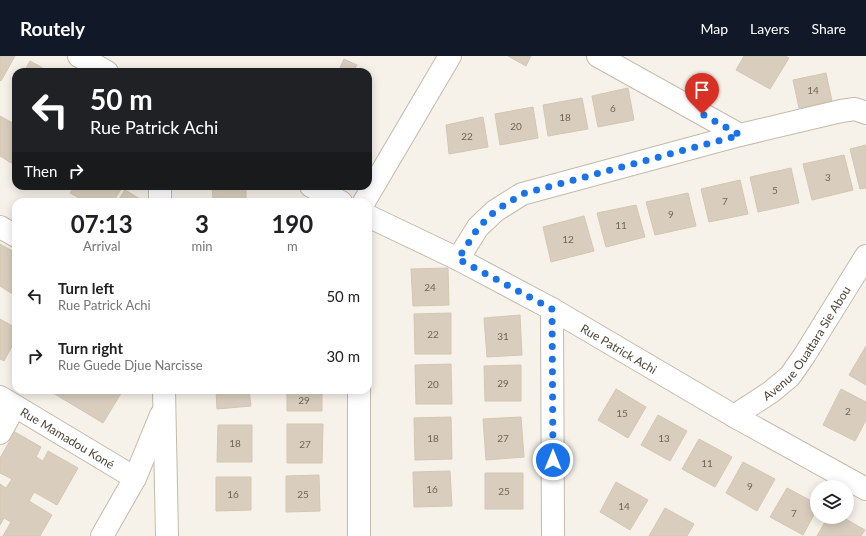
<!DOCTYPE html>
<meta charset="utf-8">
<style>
body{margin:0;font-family:Lato,sans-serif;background:#f2f2f2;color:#202124;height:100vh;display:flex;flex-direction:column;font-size:15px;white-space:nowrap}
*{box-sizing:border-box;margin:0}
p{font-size:13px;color:#757577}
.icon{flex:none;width:22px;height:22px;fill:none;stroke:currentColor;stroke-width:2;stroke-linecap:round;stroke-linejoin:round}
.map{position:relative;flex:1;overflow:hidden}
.drawer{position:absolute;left:12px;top:142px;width:360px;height:196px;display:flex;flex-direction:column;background:#fff;border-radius:12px;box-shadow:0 2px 10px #0003}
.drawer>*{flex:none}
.hud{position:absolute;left:12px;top:12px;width:360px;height:122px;border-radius:12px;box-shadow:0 2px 10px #0003;background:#202124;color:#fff;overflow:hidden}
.fabs{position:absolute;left:810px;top:424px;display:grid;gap:8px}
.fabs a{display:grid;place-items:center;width:44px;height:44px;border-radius:50%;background:#fff;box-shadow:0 2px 10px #0003;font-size:20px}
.pin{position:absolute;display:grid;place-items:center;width:34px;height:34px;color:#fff;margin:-41px -17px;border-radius:50% 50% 50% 0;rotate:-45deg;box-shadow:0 0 4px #0007}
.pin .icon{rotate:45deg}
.me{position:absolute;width:44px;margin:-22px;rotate:0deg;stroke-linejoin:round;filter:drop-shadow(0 0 3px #0008)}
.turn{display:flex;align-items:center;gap:14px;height:84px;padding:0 12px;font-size:18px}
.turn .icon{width:52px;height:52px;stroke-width:2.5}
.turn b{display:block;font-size:28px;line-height:34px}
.then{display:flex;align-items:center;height:38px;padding:0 12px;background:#0003;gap:8px;font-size:15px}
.eta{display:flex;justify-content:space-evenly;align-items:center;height:68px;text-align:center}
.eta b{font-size:24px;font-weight:700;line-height:28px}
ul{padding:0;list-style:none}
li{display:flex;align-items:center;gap:12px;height:60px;padding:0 12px}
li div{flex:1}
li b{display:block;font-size:15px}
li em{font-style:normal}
header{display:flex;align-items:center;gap:24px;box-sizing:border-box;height:56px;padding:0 20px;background:#111827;color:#fff}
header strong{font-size:19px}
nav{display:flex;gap:22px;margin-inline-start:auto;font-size:14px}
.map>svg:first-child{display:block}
.building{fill:#d9cebe;stroke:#d5c6b0}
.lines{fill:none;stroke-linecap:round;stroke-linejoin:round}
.minor-casing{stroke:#c3baab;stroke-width:24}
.minor{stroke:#fff;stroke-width:22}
.route{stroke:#1a73e8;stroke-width:7;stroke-dasharray:0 12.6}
.labels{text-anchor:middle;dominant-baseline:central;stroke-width:4;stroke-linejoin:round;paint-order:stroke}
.number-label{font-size:10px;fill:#6e6659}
.street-label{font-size:12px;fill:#4b4337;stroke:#fff}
</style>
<header>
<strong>Routely</strong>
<nav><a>Map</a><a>Layers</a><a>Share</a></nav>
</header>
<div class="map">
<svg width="866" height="480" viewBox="0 0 866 480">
<rect width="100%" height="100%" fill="#f6f2ea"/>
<!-- building -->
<path class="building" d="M0,0H15L1,25L0,24Z
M508,0H531L526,10Z
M744,0H785L789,2L770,33L736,14Z
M344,3L357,9L353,16H338Z
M30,5L50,16H24Z
M826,17L832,45L799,52L793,24Z
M628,32L634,64L598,71L592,40Z
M582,42L588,73L548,80L543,49Z
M533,51L538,82L500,89L495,58Z
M0,60L16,69V103L13,108L0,100Z
M483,61L488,91L449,98L446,69Z
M866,89V132L860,133L850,93Z
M844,99L853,134L812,144L803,108Z
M791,112L799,147L758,156L750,121Z
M740,124L748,158L709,166L701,133Z
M74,130H123L113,146H86L70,137Z
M212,130H246V142L213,144Z
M125,134L145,146H117Z
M688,137L696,170L655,179L646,146Z
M636,149L645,181L606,191L597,157Z
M584,160L594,195L551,206L543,171Z
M0,188L16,197V240L0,230Z
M448,212L449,249L413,250L411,213Z
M451,257V298H415L414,258Z
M520,259L522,299L487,301L484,262Z
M0,263L16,272V283L4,305L0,303Z
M866,290V329L849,319Z
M451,308L452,348H416L415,309Z
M521,309V345H485L484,310Z
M616,333L646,351L628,382L598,364Z
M841,333L866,346V364L855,385L823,369Z
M48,334H123L103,367Z
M216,334H249L251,350L217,353Z
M287,334H322V355H287Z
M658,359L687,375L670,405L641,389Z
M451,361L452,403L415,404L414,362Z
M521,361L524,401L486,404L483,363Z
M287,368H323L322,407H287Z
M218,369H252V406H217Z
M15,376L41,391L36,401L43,405L48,395L78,412L57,449L34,436L29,445L52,459L40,480H3L11,466L4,462L0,469V428L6,432L12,423L0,417V402Z
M699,383L732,401L715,431L682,413Z
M743,406L775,423L757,455L726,437Z
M450,415L452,450L414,451L413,416Z
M485,417H523V453H485Z
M319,419L320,455L286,456V420Z
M216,421H251V454L216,455Z
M616,426L648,444L630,474L600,456Z
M787,432L817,448V453L803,479L770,461Z
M665,452L694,468L687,480H649Z
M828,461H842L865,474L861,480H817Z"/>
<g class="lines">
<!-- minor casing -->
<g class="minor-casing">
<g id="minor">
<path d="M79,0L107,16"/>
<path d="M598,0L740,79"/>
<path d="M160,130V146"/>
<path d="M311,130L341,146"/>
<path d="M364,146L450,0"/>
<path id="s1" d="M368,160L458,203L552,253L734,360L866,433"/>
<path d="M0,171L16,180"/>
<path d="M458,203L478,171L495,155L522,138L740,79L841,55L855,53L866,57"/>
<path d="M552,253L553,480"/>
<path d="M164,334L167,480"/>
<path d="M359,334V480"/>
<path id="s2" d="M0,341L135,422"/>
<path id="s3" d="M734,360L771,336L790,320L804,300L866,200"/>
<path d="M0,377L15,350"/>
<path d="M102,480L135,422L161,359"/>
</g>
</g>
<!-- minor -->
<use href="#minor" class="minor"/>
</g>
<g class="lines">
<!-- route -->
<path class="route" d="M553,404L552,253L458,203L478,172L495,155L522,138L740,79L702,58"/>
</g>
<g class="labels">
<!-- number labels -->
<g class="number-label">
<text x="813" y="34">14</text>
<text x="613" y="52">6</text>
<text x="565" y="61">18</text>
<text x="516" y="70">20</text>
<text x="467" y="80">22</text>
<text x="828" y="121">3</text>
<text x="775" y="134">5</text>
<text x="725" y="145">7</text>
<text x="671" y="158">9</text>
<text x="621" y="169">11</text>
<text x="568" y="183">12</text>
<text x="430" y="231">24</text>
<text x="433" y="278">22</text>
<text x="503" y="280">31</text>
<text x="503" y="327">29</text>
<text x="433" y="328">20</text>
<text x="304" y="344">29</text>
<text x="848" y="355">2</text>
<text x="622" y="357">15</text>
<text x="433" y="382">18</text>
<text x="503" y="382">27</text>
<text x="664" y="382">13</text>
<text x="235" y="387">18</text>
<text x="305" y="388">27</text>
<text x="707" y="407">11</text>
<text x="750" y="430">9</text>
<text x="432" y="433">16</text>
<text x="504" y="435">25</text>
<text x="233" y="438">16</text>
<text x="303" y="438">25</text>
<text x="624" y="450">14</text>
<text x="794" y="457">7</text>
</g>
<!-- street labels -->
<g class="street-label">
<text stroke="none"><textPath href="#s3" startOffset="105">Avenue Ouattara Sie Abou</textPath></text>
<text stroke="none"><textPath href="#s1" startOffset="284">Rue Patrick Achi</textPath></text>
<text stroke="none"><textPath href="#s2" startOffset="79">Rue Mamadou Koné</textPath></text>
</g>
</g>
</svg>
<div class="fabs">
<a><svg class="icon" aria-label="layers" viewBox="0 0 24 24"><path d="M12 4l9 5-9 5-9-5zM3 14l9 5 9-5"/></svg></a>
</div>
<div class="pin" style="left:702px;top:58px;background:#d93025"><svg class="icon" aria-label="arrive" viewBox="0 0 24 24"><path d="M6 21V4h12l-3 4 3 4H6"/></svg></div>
<svg class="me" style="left:553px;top:404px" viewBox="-20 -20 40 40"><circle r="17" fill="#1a73e8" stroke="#fff" stroke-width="3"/><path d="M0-11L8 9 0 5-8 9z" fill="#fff"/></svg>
<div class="hud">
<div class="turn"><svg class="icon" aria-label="left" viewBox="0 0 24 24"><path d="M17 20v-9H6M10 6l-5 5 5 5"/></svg><div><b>50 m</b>Rue Patrick Achi</div></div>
<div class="then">Then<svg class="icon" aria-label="right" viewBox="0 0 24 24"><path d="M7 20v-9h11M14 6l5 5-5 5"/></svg></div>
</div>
<section class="drawer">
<div class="eta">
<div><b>07:13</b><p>Arrival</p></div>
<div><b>3</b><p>min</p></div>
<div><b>190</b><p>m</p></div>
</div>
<ul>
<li><svg class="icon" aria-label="left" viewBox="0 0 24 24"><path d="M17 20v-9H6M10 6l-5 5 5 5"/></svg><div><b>Turn left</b><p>Rue Patrick Achi</p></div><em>50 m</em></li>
<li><svg class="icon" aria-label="right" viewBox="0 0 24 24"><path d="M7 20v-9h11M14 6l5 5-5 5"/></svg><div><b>Turn right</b><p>Rue Guede Djue Narcisse</p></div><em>30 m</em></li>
</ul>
</section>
</div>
